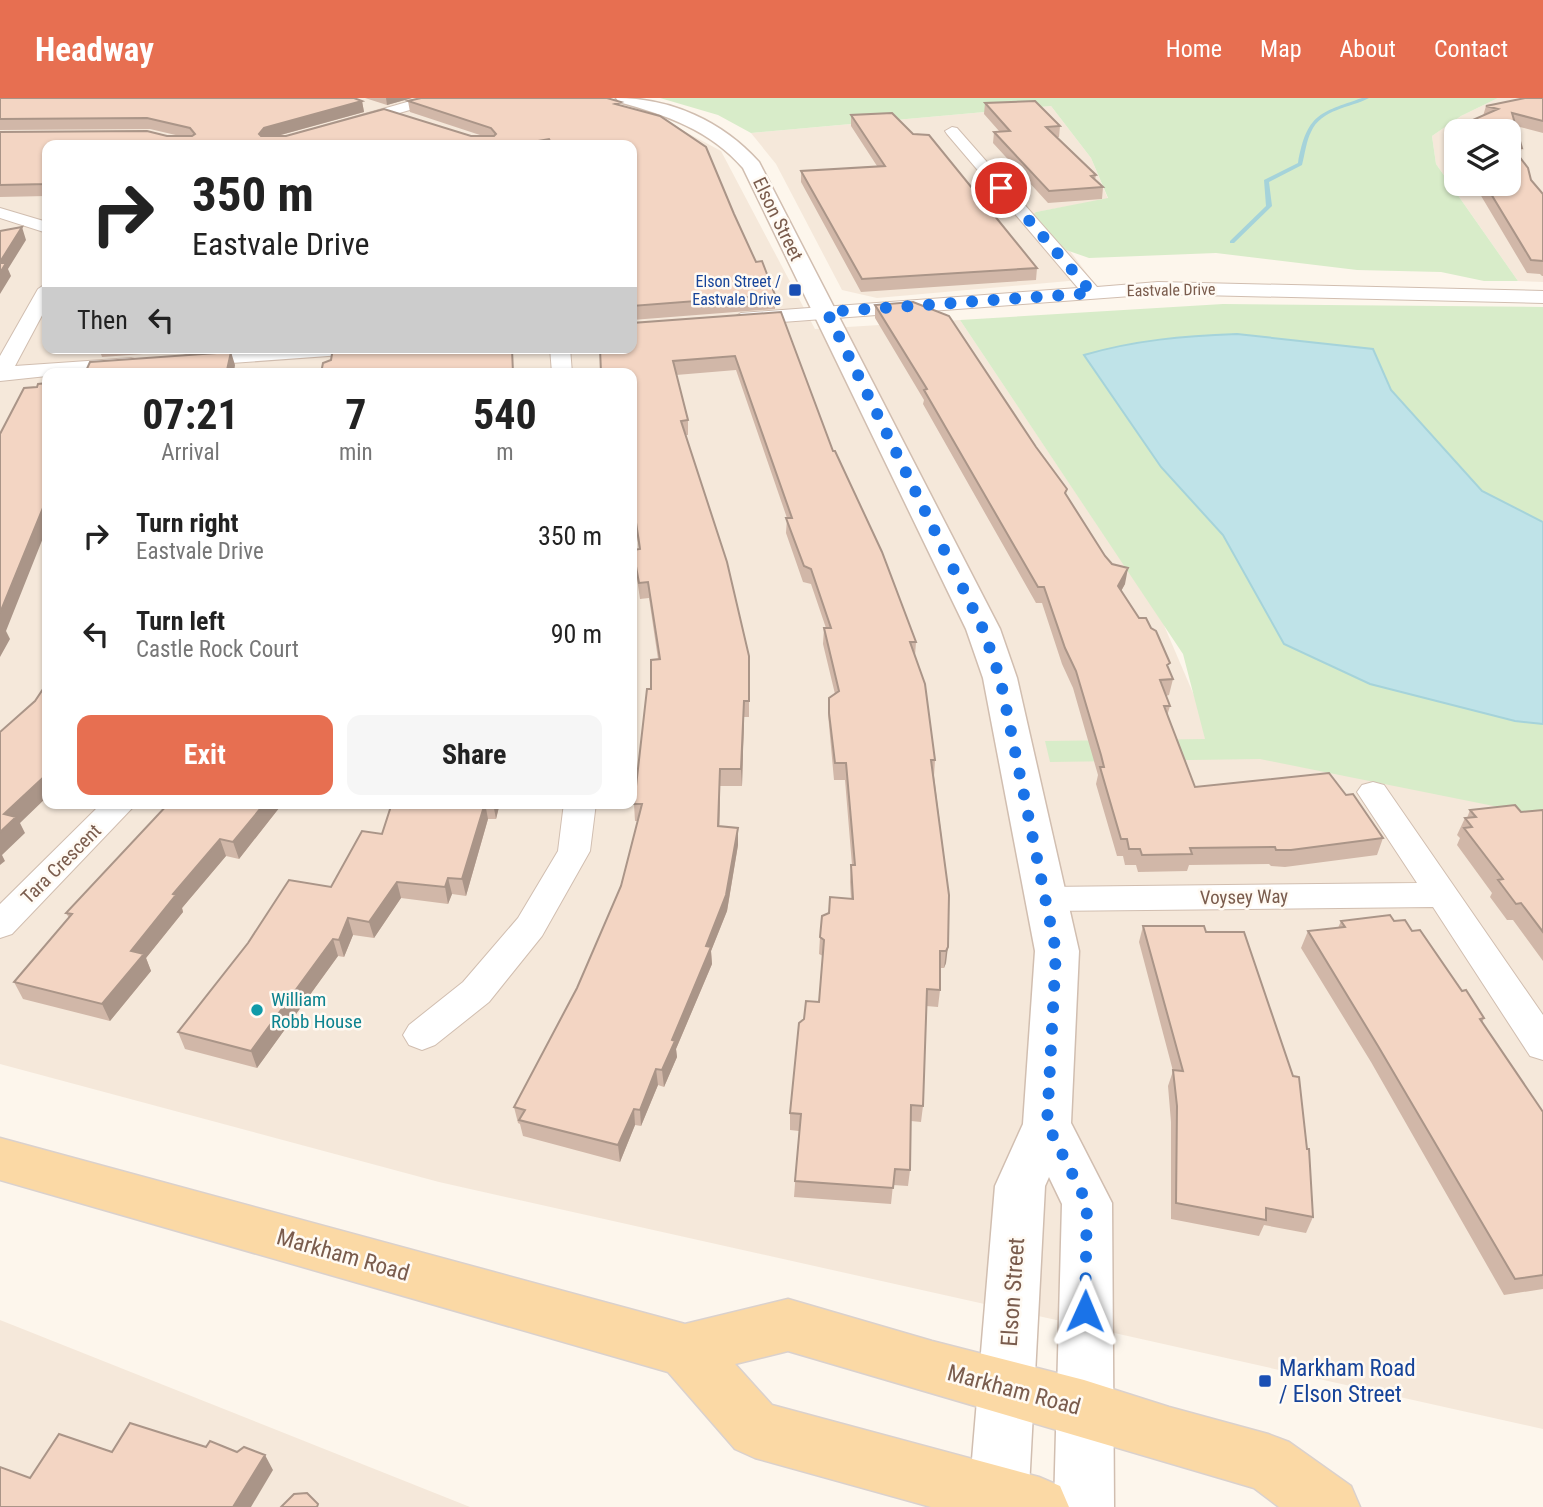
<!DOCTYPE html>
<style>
body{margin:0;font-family:"Roboto Condensed",sans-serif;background:#f6f6f6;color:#222;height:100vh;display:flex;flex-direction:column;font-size:26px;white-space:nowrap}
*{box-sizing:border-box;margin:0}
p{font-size:23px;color:#767676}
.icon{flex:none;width:38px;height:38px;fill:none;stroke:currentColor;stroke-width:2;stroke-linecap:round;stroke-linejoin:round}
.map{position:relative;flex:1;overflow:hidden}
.drawer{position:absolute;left:42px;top:270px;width:595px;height:441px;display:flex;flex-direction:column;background:#fff;border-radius:14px;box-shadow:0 2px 5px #0004}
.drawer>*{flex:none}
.top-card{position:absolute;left:42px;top:42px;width:595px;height:214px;border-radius:14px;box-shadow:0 2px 5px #0004;background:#fff;color:#222;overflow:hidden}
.fabs{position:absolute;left:1444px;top:21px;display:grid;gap:14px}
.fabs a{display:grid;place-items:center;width:77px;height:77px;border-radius:14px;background:#fff;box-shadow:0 2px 5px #0004;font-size:35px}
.pin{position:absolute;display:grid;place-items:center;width:60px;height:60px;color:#fff;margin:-30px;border:4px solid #fff;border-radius:50%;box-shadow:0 2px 7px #0007}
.me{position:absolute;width:77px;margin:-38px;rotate:1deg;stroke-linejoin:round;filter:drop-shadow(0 0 5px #0008)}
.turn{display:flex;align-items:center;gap:24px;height:147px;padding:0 35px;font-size:32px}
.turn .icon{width:91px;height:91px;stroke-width:2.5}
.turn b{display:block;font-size:49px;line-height:60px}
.then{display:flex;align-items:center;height:66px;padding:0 35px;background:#0003;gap:14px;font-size:26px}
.eta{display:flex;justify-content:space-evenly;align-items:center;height:119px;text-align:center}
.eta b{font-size:42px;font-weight:700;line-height:49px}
.cta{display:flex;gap:14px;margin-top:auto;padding:14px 35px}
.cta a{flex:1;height:80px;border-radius:14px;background:#e76f51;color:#fff;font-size:28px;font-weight:700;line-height:80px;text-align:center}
.cta a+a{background:#f6f6f6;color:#222}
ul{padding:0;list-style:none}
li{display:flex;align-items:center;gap:21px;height:98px;padding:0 35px}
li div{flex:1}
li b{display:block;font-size:26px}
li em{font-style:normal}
header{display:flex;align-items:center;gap:42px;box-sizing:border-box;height:98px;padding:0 35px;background:#e76f51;color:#fff}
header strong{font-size:33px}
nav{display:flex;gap:38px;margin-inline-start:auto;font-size:24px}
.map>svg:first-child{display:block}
.residential{fill:#f5e8da;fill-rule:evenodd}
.green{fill:#d8ecc9}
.water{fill:#bfe3e8;stroke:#a5d3da;stroke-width:2}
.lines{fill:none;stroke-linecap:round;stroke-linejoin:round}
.stream{fill:#a5d3da;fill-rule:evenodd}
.minor-casing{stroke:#d1beb0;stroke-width:2}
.tertiary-casing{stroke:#d1beb0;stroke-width:3}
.primary-casing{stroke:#dad1cd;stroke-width:3}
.minor{fill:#fff;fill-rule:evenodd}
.tertiary{fill:#fff;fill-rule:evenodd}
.primary{fill:#fbd9a5;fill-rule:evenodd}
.wall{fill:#d1b7a8}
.shaded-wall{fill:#aa9588}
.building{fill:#f3d5c3;stroke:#aa9588;stroke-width:2}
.route{stroke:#1a73e8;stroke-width:12;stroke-dasharray:0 21.6}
.transit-dot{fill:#1a4fb4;stroke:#fffaf3;stroke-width:2.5}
.culture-dot{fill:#0f9aa8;stroke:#fffaf3;stroke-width:2.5}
.labels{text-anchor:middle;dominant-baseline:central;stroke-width:5;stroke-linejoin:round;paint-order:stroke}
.far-transit-label{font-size:16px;fill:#164399;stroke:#fffaf3;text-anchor:end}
.far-street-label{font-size:16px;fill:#7a5c4d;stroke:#fffaf3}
.street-label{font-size:19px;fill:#7a5c4d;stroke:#fffaf3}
.culture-label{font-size:19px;fill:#0d838f;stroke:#fffaf3;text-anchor:start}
.near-street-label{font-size:23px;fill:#7a5c4d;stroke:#fffaf3}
.near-transit-label{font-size:23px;fill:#164399;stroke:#fffaf3;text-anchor:start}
</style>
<header>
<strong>Headway</strong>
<nav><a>Home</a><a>Map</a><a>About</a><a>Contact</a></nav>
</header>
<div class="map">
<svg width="1543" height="1409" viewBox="0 0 1543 1409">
<rect width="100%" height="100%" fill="#fdf6ec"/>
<!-- residential -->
<path class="residential" d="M0,0H592L658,19L721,53L815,231L960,222L1163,525L1217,651L1543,709V1331L439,1084L0,966ZM47,47H632V250H47ZM47,275H632V705H47Z
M1498,0H1543V184L1518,183L1436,66L1432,38L1461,18ZM1456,33H1508V86H1456Z
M1051,8L1091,60L1108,101L1036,114L1046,145L1070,153L1091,181L877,200L842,192L776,66L751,35Z
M0,1222L470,1409H0Z"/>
<!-- green -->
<path class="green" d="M660,0H1498L1461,18L1432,38L1436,66L1518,183H1484L1441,174L1357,172L1216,155L1089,160L1046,145L1024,125L1036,114L1108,100L1091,60L1051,8L751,35L718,17Z
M1223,206L1543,209V718L1260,661L1050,664L1045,643L1205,641L1183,556L960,222Z"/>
<!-- water -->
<path class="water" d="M1237,236L1373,251L1391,292L1482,393L1543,424V626L1515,623L1370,586L1284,546L1223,437L1161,369L1084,257C1135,242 1184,238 1237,236Z"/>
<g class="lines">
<!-- stream -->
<path class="stream" d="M1362,0H1369C1350,10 1321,11 1311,34C1306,44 1305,56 1302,67L1269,84L1272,108L1234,145H1230V143L1266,108L1264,82L1298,65C1307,16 1319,15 1362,0Z"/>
<!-- minor casing -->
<g class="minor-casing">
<path id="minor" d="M421,0H443L441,3L288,47H264L267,44Z
M952,29L957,30L1097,189L1158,184L1543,193V205L1158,196L741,227L734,225L731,221L741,215L1078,190L947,36L945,33Z
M0,110L47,124V135L0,120Z
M47,185V208L15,268L131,260L138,262L141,266L138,270L94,275H47V278L0,283V258L38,191Z
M268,250H366L356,256L190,268L183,266L180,262L183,258L190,256Z
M550,250H570L572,275H552Z
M1373,684L1384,687L1543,917V962L1530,958L1433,809L1046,813L1034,810L1029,801L1034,792L1046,789L1417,785L1357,694L1362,687Z
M102,705H137L12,836L0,840V806Z
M564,705H596L590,753L542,838L489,904L435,947L422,952L409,947L403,937L409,927L463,884L518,820L558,753Z"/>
</g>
<!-- tertiary casing -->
<g class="tertiary-casing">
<path id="tertiary" d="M616,0C671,0 722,23 759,64L1000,531L1017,580L1079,853L1071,1025L1112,1105L1114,1409H1054L1062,1106L1049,1079L1045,1088L1028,1409H968L995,1088L1023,1026L1035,853L983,580L966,531L743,70C710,32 666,17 619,4Z"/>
</g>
<!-- primary casing -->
<g class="primary-casing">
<path id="primary" d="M0,1040L685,1226L788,1201L932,1243L1084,1282L1169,1309L1268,1336L1289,1344L1351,1388L1360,1409H1279L1254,1390L788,1253L735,1266L772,1307L1039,1379L1060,1388L1069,1409H931L755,1360L735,1351L668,1274L0,1082Z"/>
</g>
<!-- minor -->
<use href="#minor" class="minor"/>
<!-- tertiary -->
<use href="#tertiary" class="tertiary"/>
<!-- primary -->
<use href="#primary" class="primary"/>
</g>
<!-- wall -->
<path class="wall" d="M0,0L362,3L364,14L277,38H483L410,14L408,3L621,7L734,116L756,164L775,197V211L632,222V47H47V98L0,99V34L180,38L150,31L0,32Z
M365,0H412L387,7Z
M1543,0V35L1516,28L1522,50L1519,59L1531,82L1543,96V178H1542L1540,176L1527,175L1474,86H1508V33H1465L1468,24L1483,18L1486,8Z
M985,5L1060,28L1059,39H1057L1096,77L1095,82L1103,89L1102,101L1048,105L993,45L994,34L999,33L984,16Z
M851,17L1037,170L1036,182L861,194L801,84V73L877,68L851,28Z
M875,207L1066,397L1105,458L1125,486L1121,493L1168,570L1173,581L1169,597L1166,598L1170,608L1167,618L1195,689L1346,697L1383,740L1377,757L1285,769L1271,768L1269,766L1189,767L1187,773L1138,774L1136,767H1125L1123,758H1117L1096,686L1098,677L1073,590L1062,566L1042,505H1036L923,306L924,302L875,220Z
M781,214L833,353L916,544L915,558L935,662L934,678L949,797L946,865L944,870H940V892L938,909L926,908L923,1008L921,1024L911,1023L910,1072L908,1088L893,1087L891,1106L794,1099L799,1033L790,1032V1015L804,921L819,904L823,858L819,856L820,839L851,801L850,784L851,767H852L845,682H834L828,616L829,600L835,596L823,546L824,530H826L811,486L803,484L786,435L787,420L736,272L676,277L688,322V337H686L749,558V619H744L742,688H720L719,729L738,747L727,813L711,853L712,866L676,951L677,959L664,989L658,987L641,1028L635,1027L620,1064L523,1038L520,1026L518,1025L514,1009L577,890L621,788L638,723H635L634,706L651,591L658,561L649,500L640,501L635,467L633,452L639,451L632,407V275Z
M99,250H226L102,259Z
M283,705L239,761L226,758L182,810L183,814L146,860L151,873L110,923L23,901L14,884L69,820L66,815Z
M392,705H500L496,721H488L466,798L452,796L448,806L401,800L374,840L353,837L344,859L338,858L257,970L185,951L178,934L331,789L382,736Z
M1470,712L1521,714L1543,712V863L1513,822H1507L1490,799L1492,795L1457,747L1460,740L1457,737L1465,720H1467Z
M1341,823H1394L1412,833L1484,920L1482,925L1543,1014V1191L1504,1197L1371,964L1301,850L1308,833L1338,830Z
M1143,828L1206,834L1293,978L1313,1119L1306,1135L1264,1127L1259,1138L1171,1121V1024L1168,988L1173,973L1139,844Z"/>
<!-- shaded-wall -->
<path class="shaded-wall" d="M386,0H412L387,7Z
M362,3L364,14L266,41L259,36L264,30Z
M549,41L550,47H515Z
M22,129L26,142L8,171L11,178L0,196V164Z
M231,254L235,267L234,275H227V272Z
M47,400V430L6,533L10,541L0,559V515Z
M1128,470L1125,486L1115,504L1118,488Z
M744,603V619L742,688L741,671Z
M720,671V688L719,745L718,728Z
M47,676V699L20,725L25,735L2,757L5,763L0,767V734L4,716Z
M265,705H283L239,761L233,744Z
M485,705L488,721L466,798L462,781Z
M493,705H500L496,721Z
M738,730V747L727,813L711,853L712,866L676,951L677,959L664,989L662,972L672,942L706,848Z
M220,741L226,758L182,810L183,814L146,860L151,873L110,923L102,906L131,853L173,796Z
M448,780L452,796L448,806L445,789Z
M397,784L401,800L374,840L369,824Z
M348,820L353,837L344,859L339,842Z
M333,841L338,858L257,970L251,953Z
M948,849L946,865L944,870L946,853Z
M656,971L658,987L641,1028L640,1012Z
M634,1011L635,1027L620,1064L618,1047Z
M265,1357L273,1372L251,1409H233Z"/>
<!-- building -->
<path class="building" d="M0,0H354L362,3L264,30L259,36L261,38H286L384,11L471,38H494L496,36L491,30L408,3L421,0H607L621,4L615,6L660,18L706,49L734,116L756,164L762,163L775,197L632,208V47H552L549,41L515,47H47V86L0,87V34L147,33L167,38H192L195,36L190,30L147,20L0,21Z
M1525,0H1543V23L1512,15L1522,50L1512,49L1528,70L1531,82L1543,96V163L1531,162L1485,86H1508V33H1469L1468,24L1498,11L1486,8Z
M1035,3L1060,28L1046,29L1096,77L1091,78L1103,89L1049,93L994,34L1010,33L985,5Z
M892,15L913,36L929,37L1037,170L862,181L801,73L885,68L851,17Z
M22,129L0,164V133Z
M0,165H6L0,175Z
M913,204L949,218L1036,349L1067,391L1065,395L1105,458L1112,466L1128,470L1118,488L1139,520H1146L1151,530L1156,533L1170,565L1167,567L1173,581L1160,582L1170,608H1164L1195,689L1329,675L1346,697L1353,696L1383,740L1291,752H1276L1275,749L1190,750L1192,756L1142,757L1140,751H1129L1127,741H1121L1100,669H1104L1101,657L1076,573L1065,550L1044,489H1038L924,292L927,291L875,207Z
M781,214L833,353H835L882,454L916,544H910L925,586L935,662H931L949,797L948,849L946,853H940V892L927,891L923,1008L911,1007L910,1072L895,1071L893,1090L795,1083L801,1016L790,1015L799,925L804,921L806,903L819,904L824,842L820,839L822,818L829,815L830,799L853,801L851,767H855L846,665H835L829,615V600L839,593L824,530H831L811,471L804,468L786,420H792L735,258L673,263L688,322L681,323L727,464L749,558V603H744L741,671H720L718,728L738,730L726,797L706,848L711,849L672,942L675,943L662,972L656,971L640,1012L634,1011L618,1047L519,1022L525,1012L514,1009L577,890L621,788L642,706H634L647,591H651V562L660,561L648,484L639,485L633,452L640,451L639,444L632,399V275H601L600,250H632V225Z
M333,250H507V252L512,251L513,275H321L323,265L331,262Z
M231,254L227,272H233L232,275H85L90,264Z
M47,285V400L0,515V336L24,290L37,289L38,286Z
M47,585V676L4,716L16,719L0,734V634L35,603Z
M169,705H265L233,744L220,741L173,796L176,797L131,853L144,856L102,906L14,884L72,816L66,815Z
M392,705H485L462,781L448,780L445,789L397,784L369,824L348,820L339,842L333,841L251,953L178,934L248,845L289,782L331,789L362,733L382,736Z
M1515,707L1521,714L1543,712V834L1521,805L1516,806L1498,782L1503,781L1464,730L1472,729L1465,720L1476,719L1470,712Z
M1390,817L1394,823L1405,822L1412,833L1420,832L1462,893L1466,892L1484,920L1480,921L1543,1014V1177L1515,1181L1378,948L1308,833L1345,829L1341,823Z
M1143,828H1204L1206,834H1244L1293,978L1299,979L1307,1051H1309L1313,1119L1266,1110V1122L1176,1105L1177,1008L1173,972L1183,973Z
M130,1325L206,1349L210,1343L237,1354L244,1349L265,1357L233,1409H0V1369L30,1380L59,1336L112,1354Z
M307,1395L318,1406L317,1409H281L294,1396Z"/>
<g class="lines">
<!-- route -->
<path class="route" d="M1001,90L1092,195L827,214L983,531L1000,580L1056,853L1047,1026L1087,1105L1085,1213"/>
</g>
<!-- markers -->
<g class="transit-dot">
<rect x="788" y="185" width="14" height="14" rx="3.5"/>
<rect x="1258" y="1276" width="14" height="14" rx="3.5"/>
</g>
<circle class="culture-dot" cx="257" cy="912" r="7"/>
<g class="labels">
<!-- far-transit labels -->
<g class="far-transit-label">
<text x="781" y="183">Elson Street /<tspan x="781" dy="18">Eastvale Drive</tspan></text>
</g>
<!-- far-street labels -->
<g class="far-street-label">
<text transform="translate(1171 192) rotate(-1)">Eastvale Drive</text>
</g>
<!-- street labels -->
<g class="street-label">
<text transform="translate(778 121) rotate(64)">Elson Street</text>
<text transform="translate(61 766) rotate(-45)">Tara Crescent</text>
<text transform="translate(1244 799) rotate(-1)">Voysey Way</text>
</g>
<!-- culture labels -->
<g class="culture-label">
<text x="271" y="901">William<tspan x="271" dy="22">Robb House</tspan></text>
</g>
<!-- near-street labels -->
<g class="near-street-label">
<text transform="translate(343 1157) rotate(16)">Markham Road</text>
<text transform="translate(1013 1194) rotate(-86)">Elson Street</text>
<text transform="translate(1014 1292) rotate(15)">Markham Road</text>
</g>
<!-- near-transit labels -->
<g class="near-transit-label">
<text x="1279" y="1270">Markham Road<tspan x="1279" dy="26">/ Elson Street</tspan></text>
</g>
</g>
</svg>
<div class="fabs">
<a><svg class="icon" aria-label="layers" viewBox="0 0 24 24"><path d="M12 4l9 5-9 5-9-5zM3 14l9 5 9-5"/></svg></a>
</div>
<div class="pin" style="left:1001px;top:90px;background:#d93025"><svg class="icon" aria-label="arrive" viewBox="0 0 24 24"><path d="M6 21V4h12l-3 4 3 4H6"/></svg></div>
<svg class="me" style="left:1085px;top:1213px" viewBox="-20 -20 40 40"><path d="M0-17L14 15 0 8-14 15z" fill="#1a73e8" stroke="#fff" stroke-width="4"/></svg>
<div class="top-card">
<div class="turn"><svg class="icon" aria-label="right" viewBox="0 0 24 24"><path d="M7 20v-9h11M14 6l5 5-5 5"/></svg><div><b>350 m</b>Eastvale Drive</div></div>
<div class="then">Then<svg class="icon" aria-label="left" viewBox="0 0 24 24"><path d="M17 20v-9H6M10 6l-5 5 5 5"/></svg></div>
</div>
<section class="drawer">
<div class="eta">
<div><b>07:21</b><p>Arrival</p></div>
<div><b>7</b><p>min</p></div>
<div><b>540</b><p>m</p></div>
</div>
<ul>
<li><svg class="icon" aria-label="right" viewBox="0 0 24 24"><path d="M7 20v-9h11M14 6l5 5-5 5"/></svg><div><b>Turn right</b><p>Eastvale Drive</p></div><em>350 m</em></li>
<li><svg class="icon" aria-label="left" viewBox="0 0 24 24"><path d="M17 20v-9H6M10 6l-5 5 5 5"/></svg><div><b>Turn left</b><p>Castle Rock Court</p></div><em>90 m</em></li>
</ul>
<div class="cta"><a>Exit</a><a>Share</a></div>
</section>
</div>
